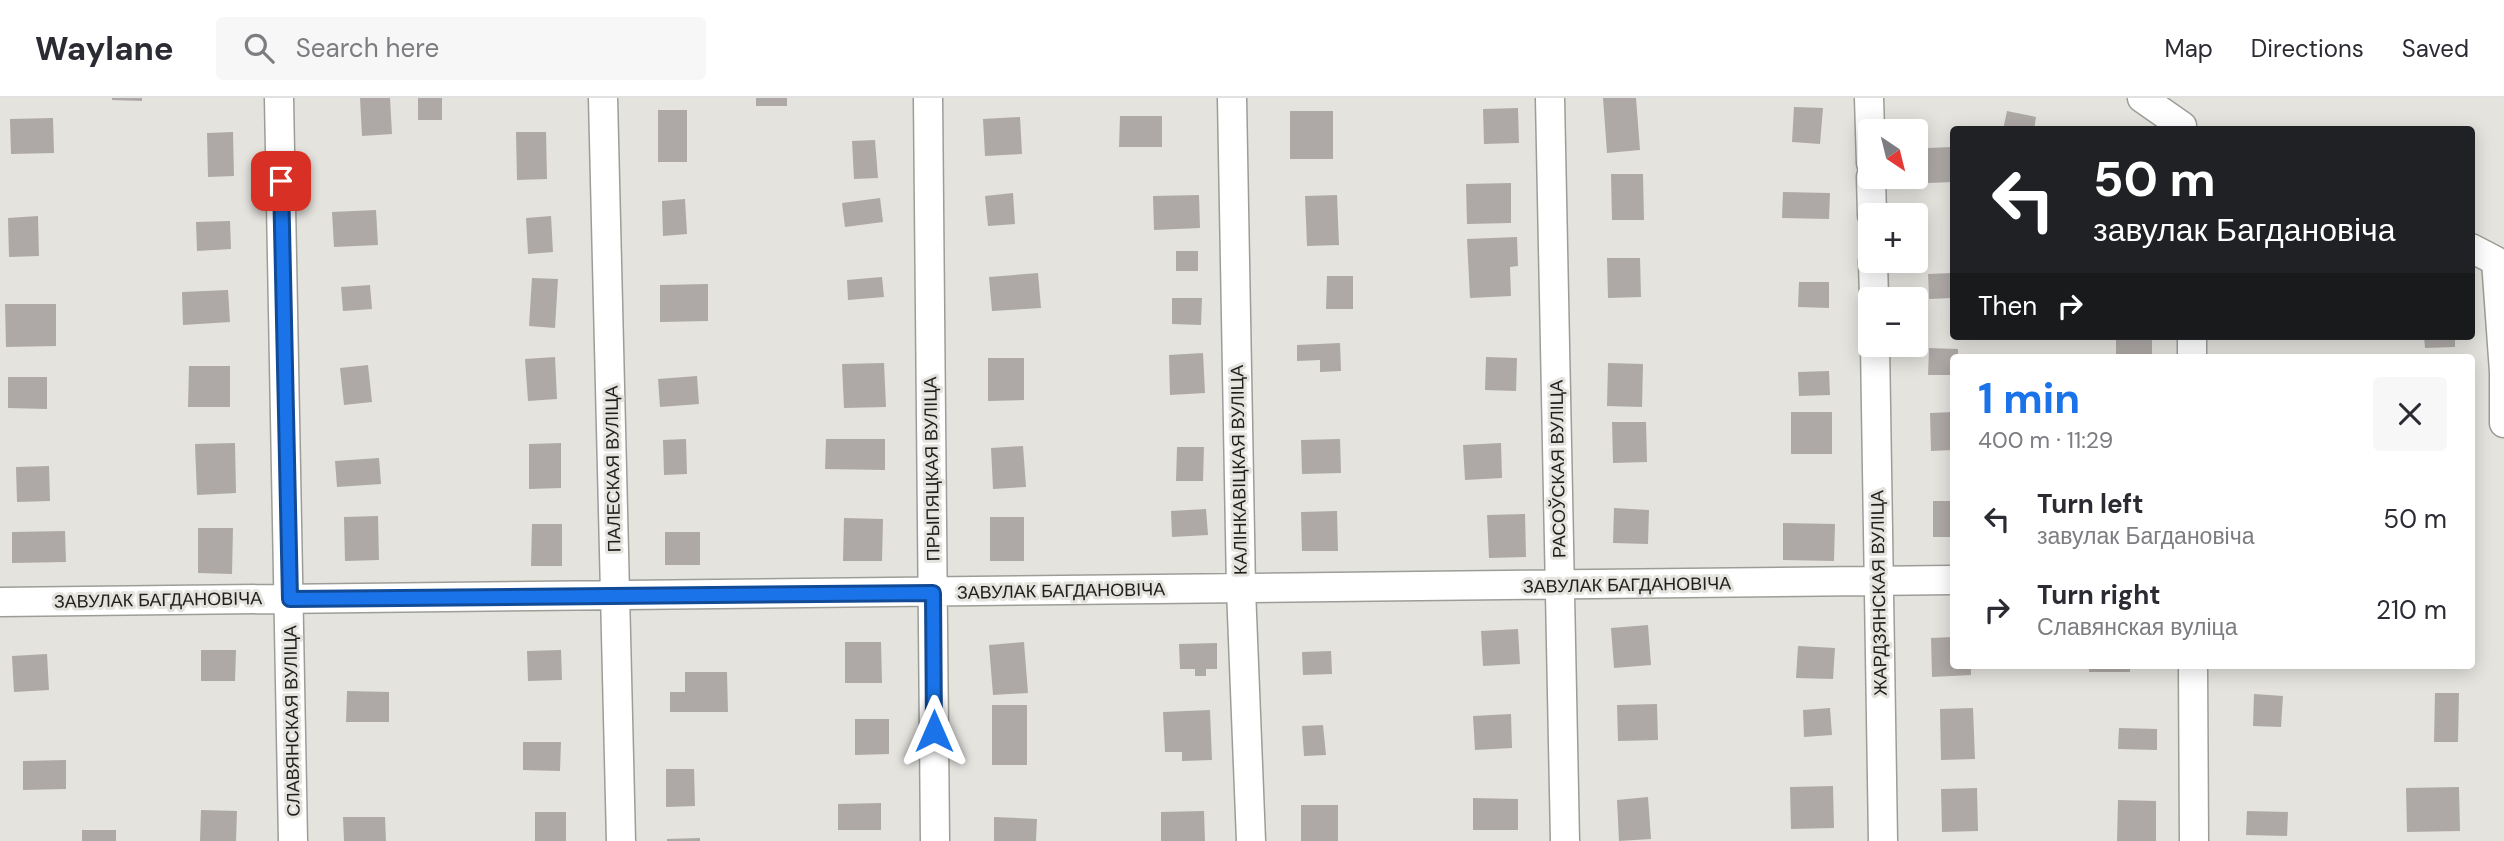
<!DOCTYPE html>
<meta charset="utf-8">
<style>
body{margin:0;font-family:"DM Sans",sans-serif;background:#f7f7f7;color:#2b2b33;height:100vh;display:flex;flex-direction:column;font-size:26px;white-space:nowrap}
*{box-sizing:border-box;margin:0}
p{font-size:23px;color:#7c7c81}
.icon{flex:none;width:38px;height:38px;fill:none;stroke:currentColor;stroke-width:2;stroke-linecap:round;stroke-linejoin:round}
.map{position:relative;flex:1;overflow:hidden}
.details{position:absolute;left:1950px;top:256px;width:525px;height:315px;display:flex;flex-direction:column;background:#fff;border-radius:7px;box-shadow:0 4px 18px #0003}
.details>*{flex:none}
.top-card{position:absolute;left:1950px;top:28px;width:525px;height:214px;border-radius:7px;box-shadow:0 4px 18px #0003;background:#202124;color:#fff;overflow:hidden}
.needle{width:46px;rotate:145deg}
.buttons{position:absolute;left:1858px;top:21px;display:grid;gap:14px}
.buttons a{display:grid;place-items:center;width:70px;height:70px;border-radius:7px;background:#fff;box-shadow:0 4px 18px #0003;font-size:35px}
.pin{position:absolute;display:grid;place-items:center;width:60px;height:60px;color:#fff;margin:-30px;border-radius:14px;box-shadow:0 4px 10px #0006}
.me{position:absolute;width:77px;margin:-38px;rotate:0deg;stroke-linejoin:round;filter:drop-shadow(0 0 5px #0008)}
.turn{display:flex;align-items:center;gap:24px;height:147px;padding:0 28px;font-size:32px}
.turn .icon{width:91px;height:91px;stroke-width:2.5}
.turn b{display:block;font-size:49px;line-height:60px}
.then{display:flex;align-items:center;height:66px;padding:0 28px;background:#0003;gap:14px;font-size:26px}
.round{display:grid;place-items:center;flex:none;width:74px;height:74px;border-radius:7px;background:#f7f7f7}
.overview{display:flex;align-items:center;justify-content:space-between;height:119px;padding:0 28px}
h1{font-size:42px;font-weight:700;line-height:52px;color:#1a73e8}
ul{padding:0;list-style:none}
li{display:flex;align-items:center;gap:21px;height:91px;padding:0 28px}
li div{flex:1}
li b{display:block;font-size:26px}
li em{font-style:normal}
header{display:flex;align-items:center;gap:42px;box-sizing:border-box;height:98px;padding:0 35px;background:#fff;border-bottom:2px solid #e1e1e2}
header strong{font-size:33px}
nav{display:flex;gap:38px;margin-inline-start:auto;font-size:24px}
.search{width:490px;height:63px;background:#f7f7f7;display:flex;align-items:center;gap:18px;box-sizing:border-box;padding:0 24px;border-radius:7px;color:#7c7c81;font-size:26px}
.map>svg:first-child{display:block}
.building{fill:#aea9a7}
.lines{fill:none;stroke-linecap:round;stroke-linejoin:round}
.minor-casing{stroke:#9d9d98;stroke-width:31}
.minor{stroke:#fff;stroke-width:28}
.route-casing{stroke:#114b97;stroke-width:18}
.route{stroke:#1a73e8;stroke-width:12}
.labels{text-anchor:middle;dominant-baseline:central;stroke-width:6;stroke-linejoin:round;paint-order:stroke}
.street-label{font-size:18px;fill:#1f1f1d;stroke:#e4e3de}
</style>
<header>
<strong>Waylane</strong>
<div class="search"><svg class="icon" aria-label="search" viewBox="0 0 24 24"><circle cx="10" cy="10" r="6"/><path d="M15 15l6 6"/></svg>Search here</div>
<nav><a>Map</a><a>Directions</a><a>Saved</a></nav>
</header>
<div class="map">
<svg width="2504" height="743" viewBox="0 0 2504 743">
<rect width="100%" height="100%" fill="#e4e3de"/>
<!-- building -->
<path class="building" d="M112,0H142V3L112,2Z
M360,0H390L392,36L362,38Z
M418,0H442V22H418Z
M756,0H787V8H756Z
M1603,0H1636L1640,52L1607,55Z
M1794,9L1823,10L1820,46L1792,44Z
M1518,10L1519,45L1484,46L1483,11Z
M658,12H687V64H658Z
M1290,13H1333V61H1290Z
M2007,13L2036,19L2034,32H2003Z
M1120,18H1162V49H1119Z
M1020,19L1022,56L985,58L983,21Z
M53,20L54,55L11,56L10,21Z
M233,34L234,78L208,79L207,35Z
M516,34H546L547,81L517,82Z
M875,42L878,80L854,81L852,43Z
M1953,49V84L1928,85L1927,50Z
M1611,76H1643L1644,122H1612Z
M1511,85V125L1467,126L1466,86Z
M1783,94L1830,95L1829,121L1782,120Z
M1013,95L1015,126L988,128L985,98Z
M1199,97L1200,130L1154,132L1153,98Z
M1337,97L1339,147L1307,148L1305,98Z
M880,100L883,124L845,129L842,105Z
M685,101L687,136L663,138L662,103Z
M376,112L378,147L334,149L332,114Z
M38,118L39,158L9,159L8,120Z
M551,118L553,154L528,156L526,120Z
M230,123L231,151L197,153L196,124Z
M1517,139L1518,168L1510,169L1511,198L1470,200L1467,141Z
M1176,153H1198V173H1176Z
M1607,160H1640L1641,199L1608,200Z
M1038,175L1041,210L992,213L989,179Z
M1952,175L1953,200L1929,201L1928,176Z
M1327,178H1353V211H1326Z
M882,179L884,199L848,202L847,182Z
M532,180L558,181L555,230L529,228Z
M1799,184H1829V210L1798,209Z
M708,186V223L660,224V187Z
M370,187L372,211L343,213L341,189Z
M228,192L230,224L183,227L182,194Z
M1172,200H1202L1201,227L1172,226Z
M5,206H56V248L6,249Z
M2116,238H2152V258L2116,259Z
M2424,238H2455V249L2425,250Z
M1340,245L1341,273L1320,274V262L1297,263V247Z
M1929,250L1958,251V259H1953V277H1928Z
M1203,255L1205,295L1170,297L1169,257Z
M555,259L557,301L528,303L525,261Z
M1486,259L1517,260L1516,293L1485,292Z
M988,260H1024V302L988,303Z
M884,265L886,309L844,310L842,266Z
M1608,265L1643,266L1642,309L1607,308Z
M368,267L372,304L344,307L340,270Z
M189,268H230V309H188Z
M1829,273L1830,297L1799,298L1798,274Z
M697,278L699,306L660,309L658,281Z
M8,279H47V311L8,310Z
M1791,314H1832V356H1791Z
M1953,314V352L1931,353L1930,315Z
M1612,324H1646L1647,364L1613,365Z
M686,341L687,376L664,377L663,342Z
M826,341H885V372L825,371Z
M1340,341L1341,375L1302,376L1301,342Z
M235,345L236,395L197,397L195,346Z
M561,345V390L529,391V346Z
M1501,345L1502,380L1465,382L1463,347Z
M1023,348L1026,389L993,391L991,350Z
M1177,349H1204L1203,383H1176Z
M379,360L381,386L337,389L335,363Z
M49,368L50,403L17,404L16,369Z
M1933,403H1953V439H1933Z
M1614,410L1649,412L1648,446L1613,445Z
M1206,411L1208,437L1172,439L1171,413Z
M1337,413L1338,453H1302L1301,414Z
M1525,416L1526,459L1489,460L1487,417Z
M378,418L379,462L345,463L344,419Z
M990,419H1024V463H990Z
M844,420L883,421L882,463H843Z
M1783,425L1835,426L1834,463L1783,462Z
M532,426H562V468H531Z
M198,430H233L232,476L198,475Z
M65,433L66,464L12,465V434Z
M665,434H700V467H665Z
M1648,527L1651,567L1614,570L1611,530Z
M1518,531L1520,566L1483,568L1481,533Z
M1953,539V567H1971V577L1932,579L1931,540Z
M845,544H881L882,585H845Z
M1024,544L1028,595L993,597L989,547Z
M1217,545V571H1206V578H1195V571H1180L1179,546Z
M1798,548L1835,550L1833,581L1796,580Z
M201,552H236L235,583H201Z
M561,552L562,582L528,583L527,553Z
M1331,553L1332,576L1303,577L1302,554Z
M47,556L49,592L14,594L12,558Z
M2089,567H2130V574H2089Z
M685,574H727L728,614H670V594H685Z
M347,593L389,594V624H346Z
M2435,595H2459L2458,644H2434Z
M2254,596L2283,598L2281,629L2253,628Z
M1657,606L1658,642L1618,643L1617,607Z
M992,607H1027V667H992Z
M1830,610L1832,637L1804,639L1803,612Z
M1973,610L1975,661L1941,662L1940,611Z
M1210,612L1212,662L1182,663V654H1165L1163,614Z
M1511,616L1512,650L1475,652L1473,618Z
M855,621H889V656L855,657Z
M1323,627L1326,657L1304,658L1302,628Z
M2119,630L2157,631V652L2118,651Z
M523,644H561L560,673L523,672Z
M66,662V691L23,692V663Z
M666,671H694L695,708L666,709Z
M1833,688L1834,730L1791,731L1790,689Z
M2459,689L2460,733L2407,734L2406,690Z
M1977,690L1978,733L1942,734L1941,691Z
M1648,699L1651,741L1619,743L1617,702Z
M1473,700L1518,701V732H1473Z
M2118,702L2156,703V743H2117Z
M881,705V732H838V706Z
M1301,707H1338V743H1301Z
M201,712L237,713L236,743H200Z
M1204,713L1205,743H1161V714Z
M2247,713L2288,714L2287,738L2246,737Z
M535,714H566V743H535Z
M343,719H385L386,743H344Z
M994,719L1037,721L1036,743H994Z
M82,732H116V743H82Z
M700,740V743H667V741Z"/>
<g class="lines">
<!-- minor casing -->
<g class="minor-casing">
<path id="minor" d="M279,0L293,743
M603,0L621,743
M928,0L935,743
M1232,0L1241,491L1251,743
M1550,0L1565,743
M1869,0L1871,65
M2142,0L2182,28V32
M1871,79L1872,117
M2471,150L2496,163L2504,274
M1873,163L1874,201
M2192,238V259
M1875,247L1883,743
M2504,274V325
M0,504L1953,482
M2193,567L2194,743"/>
</g>
<!-- minor -->
<use href="#minor" class="minor"/>
</g>
<g class="lines">
<!-- route casing -->
<g class="route-casing">
<path id="route" d="M281,83L290,501L933,495L934,633"/>
</g>
<!-- route -->
<use href="#route" class="route"/>
</g>
<g class="labels">
<!-- street labels -->
<g class="street-label">
<text transform="translate(613 371) rotate(-91)">ПАЛЕСКАЯ ВУЛІЦА</text>
<text transform="translate(932 371) rotate(-91)">ПРЫПЯЦКАЯ ВУЛІЦА</text>
<text transform="translate(1558 371) rotate(-91)">РАСОЎСКАЯ ВУЛІЦА</text>
<text transform="translate(1239 372) rotate(-91)">КАЛІНКАВІЦКАЯ ВУЛІЦА</text>
<text transform="translate(1627 487) rotate(-1)">ЗАВУЛАК БАГДАНОВІЧА</text>
<text transform="translate(1061 493) rotate(-1)">ЗАВУЛАК БАГДАНОВІЧА</text>
<text transform="translate(1879 495) rotate(-91)">ЖАРДЗЯНСКАЯ ВУЛІЦА</text>
<text transform="translate(158 502) rotate(-1)">ЗАВУЛАК БАГДАНОВІЧА</text>
<text transform="translate(292 623) rotate(-91)">СЛАВЯНСКАЯ ВУЛІЦА</text>
</g>
</g>
</svg>
<div class="buttons">
<a><svg class="needle" viewBox="-14 -14 28 28"><path d="M0-13l5 13h-10z" fill="#e53935"/><path d="M0 13l5-13h-10z" fill="#7c7c81"/></svg></a>
<a>+</a>
<a>−</a>
</div>
<div class="pin" style="left:281px;top:83px;background:#d93025"><svg class="icon" aria-label="arrive" viewBox="0 0 24 24"><path d="M6 21V4h12l-3 4 3 4H6"/></svg></div>
<svg class="me" style="left:934px;top:633px" viewBox="-20 -20 40 40"><path d="M0-17L14 15 0 8-14 15z" fill="#1a73e8" stroke="#fff" stroke-width="4"/></svg>
<div class="top-card">
<div class="turn"><svg class="icon" aria-label="left" viewBox="0 0 24 24"><path d="M17 20v-9H6M10 6l-5 5 5 5"/></svg><div><b>50 m</b>завулак Багдановіча</div></div>
<div class="then">Then<svg class="icon" aria-label="right" viewBox="0 0 24 24"><path d="M7 20v-9h11M14 6l5 5-5 5"/></svg></div>
</div>
<section class="details">
<div class="overview"><div><h1>1 min</h1><p>400 m · 11:29</p></div><a class="round"><svg class="icon" aria-label="close" viewBox="0 0 24 24"><path d="M6 6l12 12M18 6L6 18"/></svg></a></div>
<ul>
<li><svg class="icon" aria-label="left" viewBox="0 0 24 24"><path d="M17 20v-9H6M10 6l-5 5 5 5"/></svg><div><b>Turn left</b><p>завулак Багдановіча</p></div><em>50 m</em></li>
<li><svg class="icon" aria-label="right" viewBox="0 0 24 24"><path d="M7 20v-9h11M14 6l5 5-5 5"/></svg><div><b>Turn right</b><p>Славянская вуліца</p></div><em>210 m</em></li>
</ul>
</section>
</div>
